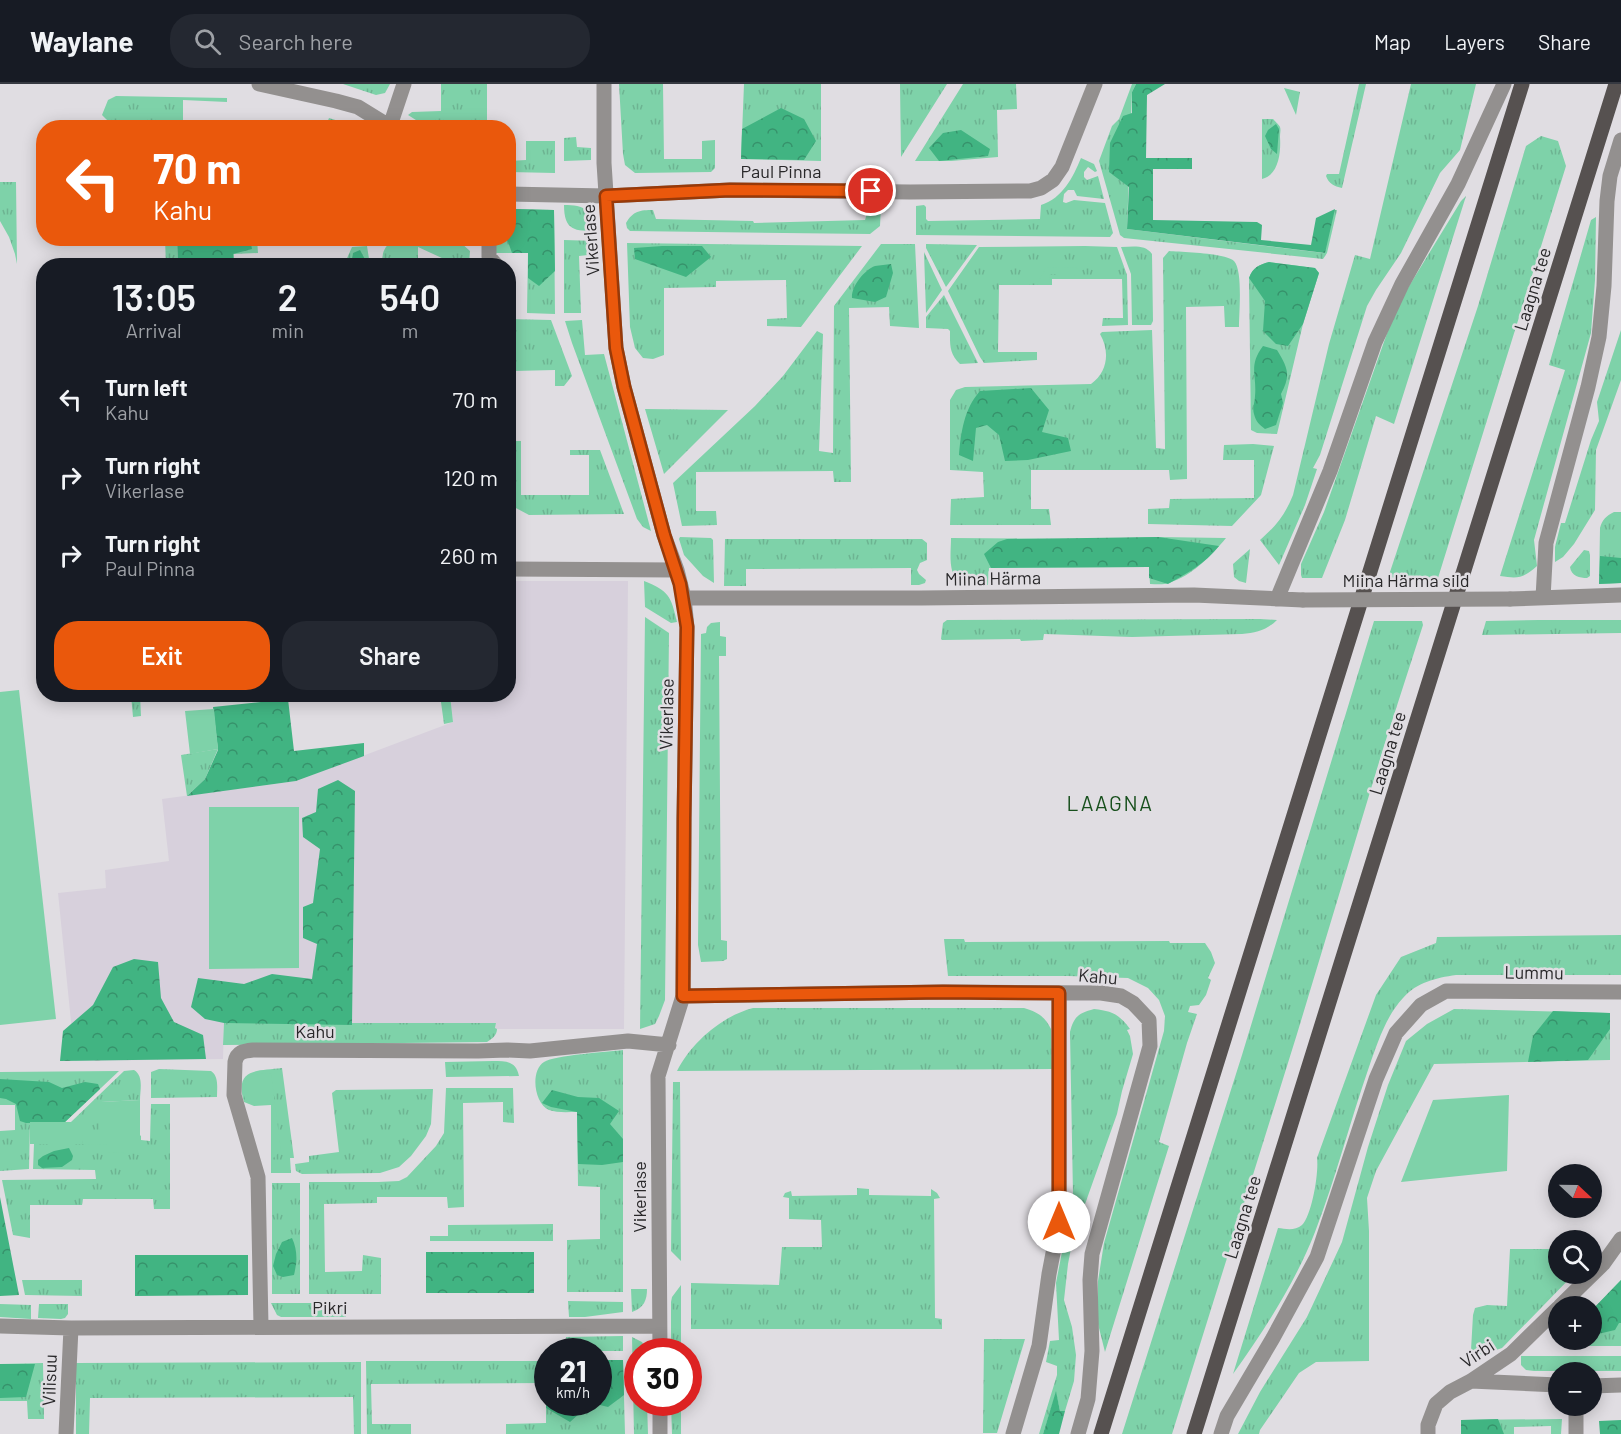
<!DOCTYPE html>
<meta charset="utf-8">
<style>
body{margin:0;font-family:Barlow,sans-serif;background:#242831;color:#f1f3f6;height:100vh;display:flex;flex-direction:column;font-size:22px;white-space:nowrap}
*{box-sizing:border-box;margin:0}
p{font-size:20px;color:#9ea1a6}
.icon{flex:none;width:33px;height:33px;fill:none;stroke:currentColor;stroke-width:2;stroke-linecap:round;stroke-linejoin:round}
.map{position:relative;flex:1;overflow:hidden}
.details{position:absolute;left:36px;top:174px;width:480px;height:444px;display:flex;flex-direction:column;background:#171b24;border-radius:24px;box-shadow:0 3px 15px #0003}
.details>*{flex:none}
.hud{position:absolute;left:36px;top:36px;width:480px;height:126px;border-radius:24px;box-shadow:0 3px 15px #0003;background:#ea580c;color:#fff;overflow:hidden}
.needle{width:39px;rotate:112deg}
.controls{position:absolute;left:1548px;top:1080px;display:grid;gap:12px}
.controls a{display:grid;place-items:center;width:54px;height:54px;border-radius:50%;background:#171b24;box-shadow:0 3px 15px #0003;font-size:30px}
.speed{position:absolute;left:534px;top:1254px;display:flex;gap:12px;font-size:30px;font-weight:700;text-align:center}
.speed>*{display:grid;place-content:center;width:78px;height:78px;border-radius:50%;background:#171b24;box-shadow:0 3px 15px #0003;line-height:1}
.speed small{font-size:15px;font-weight:400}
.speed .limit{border:9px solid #d22;background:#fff;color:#111}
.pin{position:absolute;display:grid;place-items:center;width:51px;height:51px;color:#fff;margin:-26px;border:3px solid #fff;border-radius:50%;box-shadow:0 2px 6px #0007}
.me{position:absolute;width:66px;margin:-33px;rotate:0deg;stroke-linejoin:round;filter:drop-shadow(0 0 4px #0008)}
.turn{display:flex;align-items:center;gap:21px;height:126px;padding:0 18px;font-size:27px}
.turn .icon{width:78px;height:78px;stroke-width:2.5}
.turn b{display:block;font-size:42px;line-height:51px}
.eta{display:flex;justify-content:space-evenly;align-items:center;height:102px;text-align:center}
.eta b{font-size:36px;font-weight:600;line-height:42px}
.cta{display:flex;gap:12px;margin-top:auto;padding:12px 18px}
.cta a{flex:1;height:69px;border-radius:24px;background:#ea580c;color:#fff;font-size:24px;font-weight:600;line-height:69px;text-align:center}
.cta a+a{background:#242831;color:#f1f3f6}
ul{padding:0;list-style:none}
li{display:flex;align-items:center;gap:18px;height:78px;padding:0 18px}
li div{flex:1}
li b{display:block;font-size:22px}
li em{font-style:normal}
header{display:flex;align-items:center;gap:36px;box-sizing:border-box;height:84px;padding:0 30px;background:#171b24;border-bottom:2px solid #363941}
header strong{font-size:28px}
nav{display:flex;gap:33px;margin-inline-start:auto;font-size:21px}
.search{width:420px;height:54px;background:#242831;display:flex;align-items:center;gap:15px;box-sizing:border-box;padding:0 21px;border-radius:24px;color:#9ea1a6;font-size:22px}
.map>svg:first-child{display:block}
.built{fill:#d7d0dc}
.grass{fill:url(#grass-tufts)}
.forest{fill:url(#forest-crowns)}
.green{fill:#7ed2a9}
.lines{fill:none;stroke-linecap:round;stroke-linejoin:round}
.street{stroke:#93908f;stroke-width:15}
.primary{stroke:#565150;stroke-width:15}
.street-bridge{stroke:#93908f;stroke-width:15}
.route-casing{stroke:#983908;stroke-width:15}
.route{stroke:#ea580c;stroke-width:10}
.labels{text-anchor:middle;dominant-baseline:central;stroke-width:5;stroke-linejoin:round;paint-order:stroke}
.street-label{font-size:18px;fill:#29282a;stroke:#e0dde2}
.quarter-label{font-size:21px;letter-spacing:1.5px;fill:#18501d;stroke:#e0dde2}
</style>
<header>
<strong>Waylane</strong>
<div class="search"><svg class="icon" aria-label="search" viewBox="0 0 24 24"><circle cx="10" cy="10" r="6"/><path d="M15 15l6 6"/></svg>Search here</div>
<nav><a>Map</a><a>Layers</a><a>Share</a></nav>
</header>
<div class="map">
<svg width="1621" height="1350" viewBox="0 0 1621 1350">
<defs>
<pattern id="grass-tufts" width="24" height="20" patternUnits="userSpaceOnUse" patternTransform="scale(1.5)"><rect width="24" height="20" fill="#7ed2a9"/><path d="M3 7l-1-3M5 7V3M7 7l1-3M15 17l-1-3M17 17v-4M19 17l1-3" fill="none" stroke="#6db492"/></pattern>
<pattern id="forest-crowns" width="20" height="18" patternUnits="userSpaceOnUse" patternTransform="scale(1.5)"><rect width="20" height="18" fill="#41b482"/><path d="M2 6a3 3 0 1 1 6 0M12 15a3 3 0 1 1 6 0" fill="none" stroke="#36926b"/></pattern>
</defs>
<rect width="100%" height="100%" fill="#e0dde2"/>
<!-- built -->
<path class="built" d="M509,497H628L624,945H495L496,939H224L223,975L75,977L58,809L106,804L105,786L169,777L162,715L296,697L453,638L450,611L508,610Z"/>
<!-- grass -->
<path class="grass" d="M343,0H390L385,9L376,11Z
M441,0H487V43H427L408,31L412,28L441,27Z
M619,0H663L664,75H702V57L715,56V84L711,88L635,89L625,81L623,70Z
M744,0H821V77L741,75Z
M900,0H947L901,73Z
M963,0H1016L1017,25L997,26L998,73L951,77H915Z
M1132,0H1136L1132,8L1127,145L1324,169L1334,126H1337L1327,169L1323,175L1124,154L1120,151L1099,77L1112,42L1119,35Z
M1359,0H1366L1342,104C1334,102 1329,100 1326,92L1327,90H1339Z
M1411,0H1476L1460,66L1440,89L1401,169L1376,206L1367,222L1320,371L1313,384L1317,385L1305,421L1279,481L1260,456C1276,442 1285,431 1293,411L1329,260L1355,171L1370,175Z
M1284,4L1300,8L1296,31Z
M116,12L227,14V18L183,16V43H163L162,40L135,38L134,43C115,44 115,44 102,31L108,16Z
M329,34L358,43L325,44Z
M1262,35H1273C1274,36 1279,41 1280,43C1281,46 1280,49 1280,53C1281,68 1279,91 1262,95Z
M1541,52L1558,57L1566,82L1438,494H1388L1478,222L1526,62Z
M576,53L577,63L591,64V76L564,77V54Z
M526,57H555V89L509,88V77L526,76Z
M1081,74L1094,80L1097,87L1095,88L1088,83L1084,88V93L1087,96L1098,92L1104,115L1077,112L1074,106H1068L1064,110L1063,118L1066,119L1074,116L1105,119L1113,149L1110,153L916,151V122L924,121L926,123V135L928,137L1040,135L1041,121C1063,114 1073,93 1081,74Z
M0,98H16L17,180L15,170L9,153L0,137Z
M1466,112L1394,340L1376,332L1345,436L1322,494H1302L1301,491V480L1324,428L1391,238L1403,212L1461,117Z
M564,121C584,121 594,126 597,147C575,147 564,147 564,121Z
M881,122L880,142L870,150L630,147L627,144L626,139C633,127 640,126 653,126L656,135L753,137L754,139L865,136L869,123Z
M509,125L554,126L555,230L527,229L528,169H495V155L508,154Z
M1596,133L1595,196L1591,249L1534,456L1537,482C1523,494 1519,495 1500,492L1565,286L1549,281L1591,136Z
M165,155H177L178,181H166Z
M238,155H257L258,169L234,170V177L240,181L226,182Z
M394,156L460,158L470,167L469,180L457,181L418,163V181H383C381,170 384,162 394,156Z
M564,156L597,157L598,170L579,172L581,229H564Z
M627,159L862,162L801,243L767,242V235L787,234L786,196L716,197V203L664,204V271L653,275L643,274L635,264L630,243Z
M881,160H915L919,244L890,242L889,223L849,224L851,398H834L833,387L696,388V427H716L717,441L682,442L673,399L755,322L783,292L817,247L823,250L819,367L833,369L834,222Z
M926,160L977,161L946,203L926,164Z
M367,162L370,181H344L352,163Z
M1085,162L1117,163L1127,191L1128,241L1102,242L1103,234H1123L1122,195H1052V201H999L998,268H1037V276L984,279L980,273L948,207L979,163Z
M1121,163C1132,163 1145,160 1152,170L1153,237L1151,241H1132L1131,190Z
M1169,167C1182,168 1226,169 1234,177C1243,186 1239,229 1239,243H1225L1224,222L1186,223L1187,395L1170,396L1169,386H1031V425H1049L1051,441H950L951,415L984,413L983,388L950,386V316L956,306L965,303L1091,300C1108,288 1110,267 1100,250L1102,248L1152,246L1156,364L1165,365L1163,174Z
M924,168L942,206L926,229Z
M1269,178L1315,184L1319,189L1303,240L1277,350L1257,349L1251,346L1249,194C1253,183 1259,181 1269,178Z
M944,211L978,279L960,280C949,270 950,260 950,247L948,245L926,244V233Z
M509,235L551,236L572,292L564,302H555V286L514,287V357H521V411H589V371H570V366H600L624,430L529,431L514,423L509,417Z
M582,236L585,271L604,270L651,447L643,443L637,435L572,259L565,237Z
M1621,246V296L1596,366L1595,426L1574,460L1563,473L1555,478V463L1561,439H1565L1591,356L1599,337L1597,318Z
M645,325L728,326L664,390Z
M1253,360L1274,362L1261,411L1232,442L1148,440V425L1169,424L1170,415L1254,414V376H1223L1224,361Z
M1614,428H1621V499L1599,500L1600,444C1602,436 1606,432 1614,428Z
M680,453L711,454L713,456L714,499L703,492L684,471L679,455Z
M1158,453L1226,454C1211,472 1193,491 1169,499C1163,501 1156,500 1150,500L1149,483L991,484H989L988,501C981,501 974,502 968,501C946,498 951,470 951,454L1085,455Z
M725,455H922L927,459V476L920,479L917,486L919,490L926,496L925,499L919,501H911V484L746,485V502H724Z
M1250,465L1246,499L1239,497L1234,493L1233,480Z
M1584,466L1589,467L1590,471V492L1587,494C1580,494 1571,492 1570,483Z
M644,497C669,507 671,512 677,538L671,539L645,523Z
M645,533L669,549L665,916L659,932L655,940L640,945Z
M1260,535L1277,536C1267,546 1256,549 1242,550L1132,553L1044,550L1043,556L1021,557L1020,555L942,556L941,555L943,539L947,536Z
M1539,536H1621V549L1482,551L1486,537Z
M1374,537H1422L1423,541L1383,665L1297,950L1172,1350H1122L1242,971Z
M720,538V552L726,553V572H719L721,856L727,857V875L723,877L701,878L698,861L701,550L706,549L707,543L711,539Z
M117,611H140L141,632L133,633L131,611L118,612Z
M440,611H450L453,638L444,640Z
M218,665L205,695L187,712L181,671Z
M1621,851V891H1456C1436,894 1417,898 1403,914C1386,932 1377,960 1369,983C1350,1037 1336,1094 1315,1148C1295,1199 1265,1245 1233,1290L1278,1144C1286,1145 1295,1147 1302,1141C1312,1131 1319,1088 1317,1074L1376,911L1401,873L1436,859L1437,853Z
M944,855H964L965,858L1169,857L1170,859H1205L1211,868L1215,879L1208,894L1211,896L1206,911L1199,921L1190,922L1188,928L1197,930L1187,959L1159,1058L1169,1062L1105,1268L1098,1240V1197L1104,1159L1164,947L1165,932L1159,916L1148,904L1128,894L1068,892H948Z
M753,924H1024C1038,928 1045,933 1051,945L1052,985L677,987C691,959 722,932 753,924Z
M1094,925C1112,927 1119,930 1130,945L1127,946L1130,952L1133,970L1122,1007L1117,1030L1073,1154L1068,1180L1064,1216L1072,1243L1076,1271L1074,1297L1065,1327H1060L1056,1309L1043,1350H1039L1057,1291V1282L1046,1278L1050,1257L1059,1256L1056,1199L1073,1111L1070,948C1074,932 1079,929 1094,925Z
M1454,925L1610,929V976L1434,980L1376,1087L1367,1114L1369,1147V1277L1316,1278L1299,1289L1260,1346L1259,1350H1238L1260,1308L1307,1233L1342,1158L1368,1063L1388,1001L1406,957L1427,940Z
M224,939H496L495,944L497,945C497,951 492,955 487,958L223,961Z
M623,966V1208H567V1156L600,1155V1103L578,1102L577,1028C568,1028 557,1029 549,1026C534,1019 530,987 544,978C555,971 607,968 623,966Z
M493,977C506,977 516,977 519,992L446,993L445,978Z
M282,984L294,1074H290L291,1089H271V1021L254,1022L244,1018C234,984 257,987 282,984Z
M159,985L211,987C219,992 217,1004 217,1013L151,1014V988Z
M134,986C144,992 140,1006 140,1016L101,1018L141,1052V1056L150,1057L151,1020H170V1125H154L153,1115H83L82,1121H30V1154L13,1151L2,1096L96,1095L95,1086L33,1085L34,1060H81V1038H71L124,987Z
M119,987L65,1038H30L29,1085L0,1087V1047L15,1046V1021H0V988Z
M673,998H680L681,1177L671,1167Z
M446,1004H513L514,1039L503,1038V1018L463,1019L464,1123L448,1124L447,1113H377V1119L324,1120L325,1188L362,1187L363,1171L381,1174V1210H309V1098H378L399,1097L407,1093L436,1062L444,1049Z
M433,1005L431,1040L426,1052L411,1072L399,1083L380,1089L302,1090L296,1087L295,1080L309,1078V1072L339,1068L332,1009L336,1006Z
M272,1099H300V1210H272Z
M857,1104L869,1105V1111L931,1112V1105L937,1109L940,1114L934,1115L935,1234L942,1235V1245H691V1199L779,1201L782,1163H822L821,1136L789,1135V1114L783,1113L785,1109L791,1107L792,1112L857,1111Z
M553,1140V1157H430V1152H448V1141Z
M1510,1165H1558V1190H1574L1502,1264L1482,1271L1471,1266L1473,1231L1475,1224L1487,1221L1507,1222Z
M22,1196H82V1212L25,1211Z
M1621,1196V1262H1561L1560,1258L1562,1256H1592V1226Z
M681,1201V1267H671V1218L672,1213Z
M631,1205H647C647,1216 644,1224 632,1228Z
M568,1217L623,1218V1228L585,1233H569Z
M271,1219H346V1233H281L277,1231Z
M0,1220L31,1221V1235L0,1233Z
M39,1220H68V1230L65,1234L61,1235L38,1234Z
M623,1252V1267H567L566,1253Z
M632,1253L642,1258L647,1267L638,1268V1318L647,1319L648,1350H634Z
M984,1255H1025L997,1349H983Z
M1521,1272H1621V1287H1534L1526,1286L1521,1281Z
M599,1276H623L625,1350H506V1340L546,1339V1299L371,1300L372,1340H411V1350H367L366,1277H547L548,1318H598Z
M361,1278V1350H354L353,1313L90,1314L89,1350H76V1279Z
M43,1279L44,1335H28L27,1317H0V1280Z
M671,1319H681V1350H672Z
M1562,1335L1561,1350H1551V1342L1514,1343V1350H1461V1336Z"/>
<!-- forest -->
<path class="forest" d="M1136,0H1165L1147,11L1146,74H1192V85H1153V136L1257,138L1262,141L1261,156L1311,161L1316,134L1335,125L1325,169L1127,145L1129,103L1109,88L1110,59L1123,32L1132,29V8Z
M781,24L804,35L816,57L804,76L741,75L742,45Z
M1276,40L1279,45L1277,70L1271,65L1265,52L1268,46Z
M961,46L990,65L988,72L939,77L929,64L943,49Z
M516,125L554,126L555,187L539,202L528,194V169H512L507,155L508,154L509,139Z
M177,155H250L252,165L233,170L234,181H178Z
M662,162H702L711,173L686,193L635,175L634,164Z
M360,166L368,181H346V180L352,176L353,169Z
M1269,178L1315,184L1319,189L1303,240L1288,262L1276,260L1263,247L1265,217L1249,194C1253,183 1259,181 1269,178Z
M891,180L893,189L886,213L875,218L852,214C851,203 864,186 875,182C880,181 886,181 891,180Z
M1263,262L1277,266C1288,284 1291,291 1281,310L1283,319L1276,341L1265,345C1259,340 1256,338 1254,330C1252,324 1255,318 1255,312C1257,291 1248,282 1263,262Z
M1031,304L1049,326L1042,348L1068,354L1071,367L1028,376L1005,377L999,351L987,341L976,344L973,377L959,371C961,348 964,325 980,307Z
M1158,453L1219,462C1205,480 1187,489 1168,500L1149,494V483L991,484L984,470L998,458L1007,455Z
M1600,472L1621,474V499L1599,500Z
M288,615L294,667L364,659V672L296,697L187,712L205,695L218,666L213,623Z
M338,696L355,707L352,941L224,939L205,935L191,923L198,894L244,900L272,890L312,895L317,860L303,854V823L313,819L320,765L303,753L302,734L316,728L318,705Z
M134,875L158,878L161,914L174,938L203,951L206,975L60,977L63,947L93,921L113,883Z
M1553,927L1610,929V945L1588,976L1528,978L1533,952Z
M0,995L49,998L62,1004L85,998L98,1000L100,1005L65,1038L26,1039L20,1037L16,1020L6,1015L0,1014Z
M552,1006L578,1013L599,1014L619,1027L610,1040L623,1055V1078L602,1081L578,1080L577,1028L551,1023L542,1019Z
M69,1064L73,1072L72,1076L62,1083L42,1084L38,1081V1076L43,1072L54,1067Z
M0,1113L19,1211L0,1212Z
M292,1154C298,1167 297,1178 294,1191L283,1193L277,1191L273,1182L276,1170L282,1158Z
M426,1168H534V1209H426Z
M135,1171H248V1211L135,1212Z
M1621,1196V1239H1619L1615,1246L1598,1250L1592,1249V1226Z
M599,1276H623L624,1311L608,1323L592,1319L598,1318Z
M0,1280H35L26,1313L0,1314Z
M547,1285L548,1318L591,1319L570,1338L546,1324V1299L540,1290Z
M1056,1307L1060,1327H1065L1059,1350H1043Z
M1498,1335L1504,1350H1461V1336Z
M1621,1336V1350H1600L1599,1337Z"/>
<!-- green -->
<path class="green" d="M1075,183L1081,188V192H1075L1074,190H1050L1049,198H1038L1046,184Z
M19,606L56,935L0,941V608Z
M214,625L218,665L190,670L185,627Z
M209,723H299V884L209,885Z
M271,989L281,1067L272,1075V1021L255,1020L245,1016V1001L248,991Z
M1509,1011L1507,1087L1401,1098L1433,1016Z
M140,1016V1070L107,1068V1061L82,1060L83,1051H100V1018Z
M30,1038H81V1060H30Z"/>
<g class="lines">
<!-- street -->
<path class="street" d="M259,0L336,17L358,23L392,44
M604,0V79L616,264L624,303L664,451L677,486L684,514L687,543L684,735L683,912L658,992L660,1268
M390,42L404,0
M508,110L606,112L730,106L910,108L1030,107L1041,104L1053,96L1062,83L1095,0
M489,154V173L497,182
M508,485L677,486
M684,514H921L1194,511L1303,516
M1543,514L1546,459L1588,303L1599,253L1604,202L1607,117L1610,92L1621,56
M1277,515L1330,387L1375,258L1402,200L1458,100L1504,0
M1510,515L1621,511
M683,912L943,908L1101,909L1121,912L1133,919L1149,936L1150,962L1092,1170L1090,1196L1092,1267L1088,1315L1078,1350
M1560,1222L1603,1180L1621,1155
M0,1242L71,1244L659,1242
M261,1242L258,1093L234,1011L235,978C237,968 243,967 253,966L478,967L507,966L530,967L628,957L669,961
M1471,1297L1558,1301
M1592,1302L1621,1301
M660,1318V1350
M66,1350L71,1244
M1013,1350L1039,1262L1049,1190L1059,1138V909
M1221,1350L1227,1332L1273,1254L1317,1173L1376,995L1396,949L1421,921L1446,907L1621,908
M1428,1350V1341L1436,1320L1450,1308L1471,1297L1511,1270L1558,1224
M1576,1350V1322"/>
<!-- primary -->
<path class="primary" d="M1101,1350L1522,0
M1194,1350L1616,0"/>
<!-- street-bridge -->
<path class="street-bridge" d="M1303,516L1510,515"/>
</g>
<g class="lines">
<!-- route casing -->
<g class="route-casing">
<path id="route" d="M871,107L730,106L606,112L616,264L624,303L664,451L680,500L687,543L684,735L683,912L943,908L1059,909V1138"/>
</g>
<!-- route -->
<use href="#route" class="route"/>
</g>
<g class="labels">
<!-- street labels -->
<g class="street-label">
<text x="781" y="87">Paul Pinna</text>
<text transform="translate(590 156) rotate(-94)">Vikerlase</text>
<text transform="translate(1532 205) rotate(-73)">Laagna tee</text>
<text transform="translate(993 494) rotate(-1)">Miina Härma</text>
<text x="1406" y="496">Miina Härma sild</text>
<text transform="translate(666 630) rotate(-89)">Vikerlase</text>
<text transform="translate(1387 669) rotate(-73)">Laagna tee</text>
<text transform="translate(1534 888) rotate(1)">Lummu</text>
<text transform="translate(1098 892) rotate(5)">Kahu</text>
<text x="315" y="947">Kahu</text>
<text transform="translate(639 1113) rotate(-90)">Vikerlase</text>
<text transform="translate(1242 1133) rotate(-73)">Laagna tee</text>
<text x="330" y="1223">Pikri</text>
<text transform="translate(1477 1269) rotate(-33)">Virbi</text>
<text transform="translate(49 1296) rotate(-88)">Vilisuu</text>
</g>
<!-- quarter labels -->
<g class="quarter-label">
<text x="1110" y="718">LAAGNA</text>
</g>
</g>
</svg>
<div class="controls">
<a><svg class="needle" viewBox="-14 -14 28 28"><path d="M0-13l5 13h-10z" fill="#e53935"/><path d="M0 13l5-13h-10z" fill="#9ea1a6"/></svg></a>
<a><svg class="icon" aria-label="search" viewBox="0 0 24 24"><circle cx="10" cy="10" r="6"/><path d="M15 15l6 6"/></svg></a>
<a>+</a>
<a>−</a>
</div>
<div class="speed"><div>21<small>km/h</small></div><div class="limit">30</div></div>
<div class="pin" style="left:871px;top:107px;background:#d93025"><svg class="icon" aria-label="arrive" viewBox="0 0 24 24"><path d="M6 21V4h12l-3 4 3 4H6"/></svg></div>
<svg class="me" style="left:1059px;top:1138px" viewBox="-20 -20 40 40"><circle r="19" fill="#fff"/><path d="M0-13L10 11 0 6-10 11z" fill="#ea580c"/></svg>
<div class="hud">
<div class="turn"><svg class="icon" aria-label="left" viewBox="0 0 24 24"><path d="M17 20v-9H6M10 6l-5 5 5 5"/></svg><div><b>70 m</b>Kahu</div></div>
</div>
<section class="details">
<div class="eta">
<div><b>13:05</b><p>Arrival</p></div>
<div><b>2</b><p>min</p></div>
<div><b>540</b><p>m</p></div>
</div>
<ul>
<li><svg class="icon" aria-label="left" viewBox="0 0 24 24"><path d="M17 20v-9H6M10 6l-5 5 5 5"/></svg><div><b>Turn left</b><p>Kahu</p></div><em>70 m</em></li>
<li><svg class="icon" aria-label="right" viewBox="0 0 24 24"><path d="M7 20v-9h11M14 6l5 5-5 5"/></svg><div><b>Turn right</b><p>Vikerlase</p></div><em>120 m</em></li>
<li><svg class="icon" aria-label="right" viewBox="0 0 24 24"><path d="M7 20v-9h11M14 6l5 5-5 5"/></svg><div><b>Turn right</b><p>Paul Pinna</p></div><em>260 m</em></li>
</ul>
<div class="cta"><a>Exit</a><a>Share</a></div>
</section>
</div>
